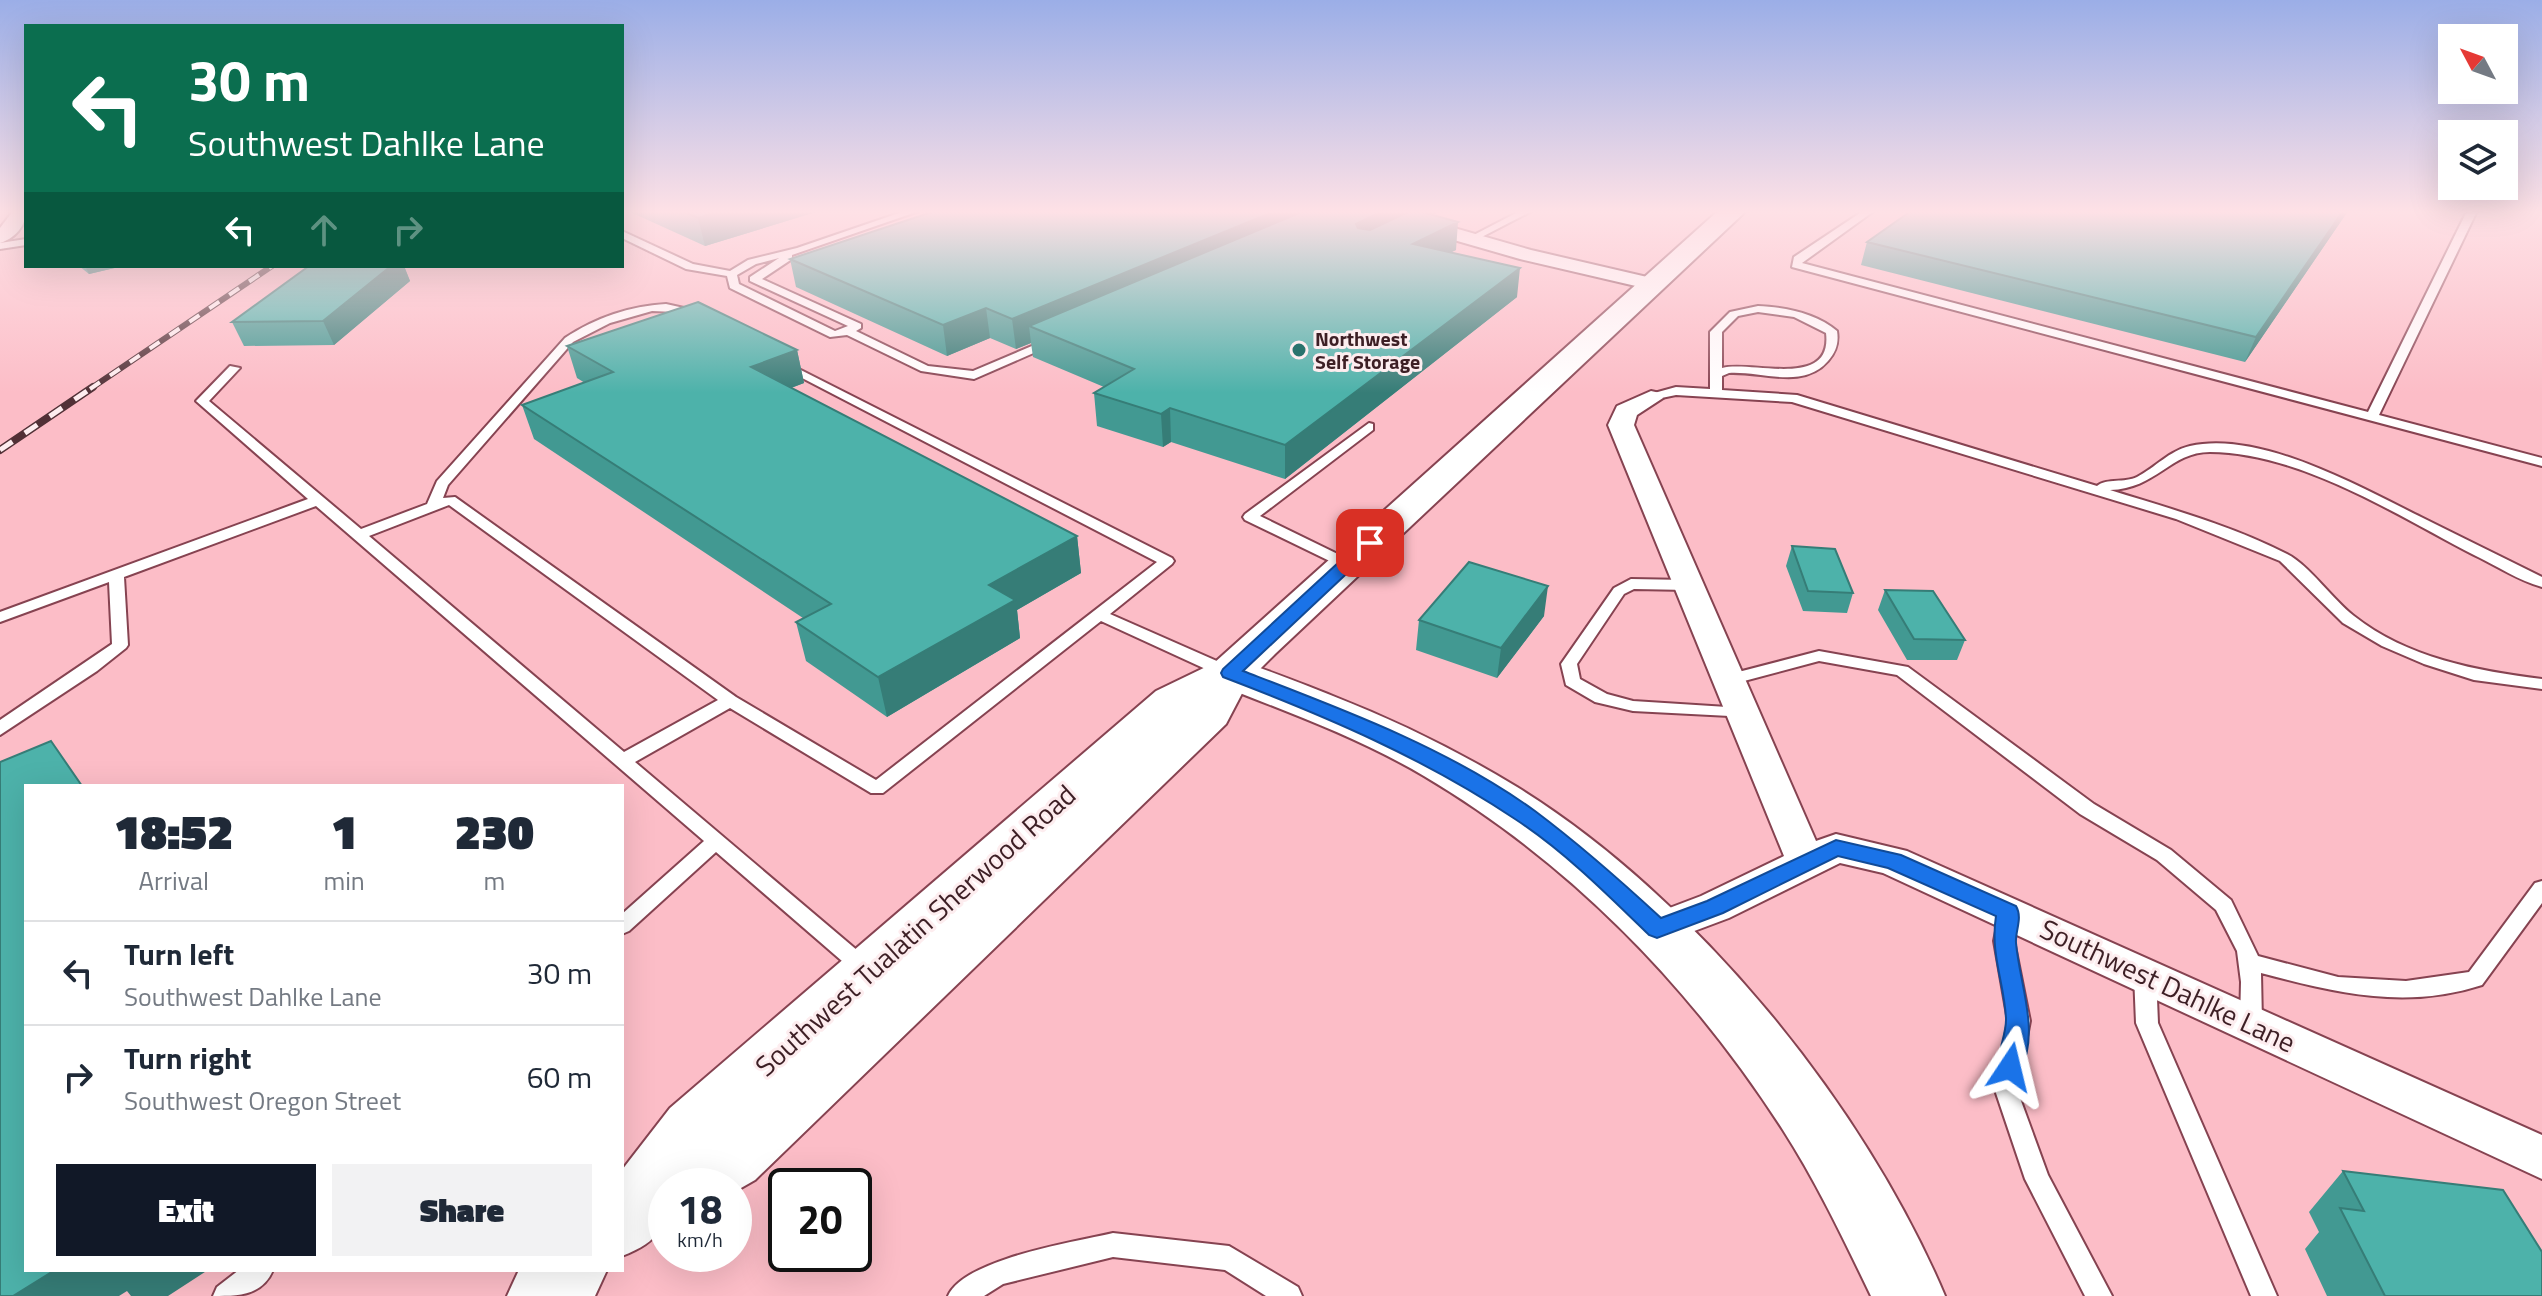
<!DOCTYPE html>
<style>
body{margin:0;font-family:"Titillium Web",sans-serif;background:#f2f2f3;color:#1f2937;height:100vh;display:flex;flex-direction:column;font-size:30px;white-space:nowrap}
*{box-sizing:border-box;margin:0}
p{font-size:26px;color:#747a83}
.icon{flex:none;width:44px;height:44px;fill:none;stroke:currentColor;stroke-width:2;stroke-linecap:round;stroke-linejoin:round}
.map{position:relative;flex:1;overflow:hidden}
.details{position:absolute;left:24px;top:784px;width:600px;height:488px;display:flex;flex-direction:column;background:#fff;border-radius:0px;box-shadow:0 8px 32px #0002}
.details>*{flex:none}
.top-card{position:absolute;left:24px;top:24px;width:600px;height:244px;border-radius:0px;box-shadow:0 8px 32px #0002;background:#0b6e4f;color:#fff;overflow:hidden}
.needle{width:52px;rotate:311deg}
.controls{position:absolute;left:2438px;top:24px;display:grid;gap:16px}
.controls a{display:grid;place-items:center;width:80px;height:80px;border-radius:0px;background:#fff;box-shadow:0 8px 32px #0002;font-size:40px}
.speed{position:absolute;left:648px;top:1168px;display:flex;gap:16px;font-size:40px;font-weight:700;text-align:center}
.speed>*{display:grid;place-content:center;width:104px;height:104px;border-radius:50%;background:#fff;box-shadow:0 8px 32px #0002;line-height:1}
.speed small{font-size:20px;font-weight:400}
.speed .limit{border:4px solid #111;border-radius:12px;background:#fff;color:#111}
.pin{position:absolute;display:grid;place-items:center;width:68px;height:68px;color:#fff;margin:-34px;border-radius:16px;box-shadow:0 4px 12px #0006}
.me{position:absolute;width:88px;margin:-44px;rotate:10deg;stroke-linejoin:round;filter:drop-shadow(0 0 6px #0008)}
.turn{display:flex;align-items:center;gap:28px;height:168px;padding:0 32px;font-size:36px}
.turn .icon{width:104px;height:104px;stroke-width:2.5}
.turn b{display:block;font-size:56px;line-height:68px}
.lanes{display:flex;align-items:center;height:76px;padding:0 32px;background:#0003;justify-content:center;gap:40px;direction:ltr}
.lanes .off{opacity:.35}
.eta{display:flex;justify-content:space-evenly;align-items:center;height:136px;text-align:center}
.eta b{font-size:48px;font-weight:800;line-height:56px}
.cta{display:flex;gap:16px;margin-top:auto;padding:16px 32px}
.cta a{flex:1;height:92px;border-radius:0px;background:#111827;color:#fff;font-size:32px;font-weight:800;line-height:92px;text-align:center}
.cta a+a{background:#f2f2f3;color:#1f2937}
ul{padding:0;list-style:none}
li{display:flex;align-items:center;gap:24px;height:104px;padding:0 32px;border-top:2px solid #e0e1e3}
li div{flex:1}
li b{display:block;font-size:30px}
li em{font-style:normal}
.map>svg:first-child{display:block}
.lines{fill:none;stroke-linecap:round;stroke-linejoin:round}
.lane-casing{stroke:#864351;stroke-width:4}
.street-casing{stroke:#864351;stroke-width:4}
.secondary-casing{stroke:#864351;stroke-width:4}
.highway-casing{stroke:#864351;stroke-width:4}
.lane{fill:#fff;fill-rule:evenodd}
.street{fill:#fff;fill-rule:evenodd}
.secondary{fill:#fff;fill-rule:evenodd}
.highway{fill:#fff;fill-rule:evenodd}
.rail-far1-casing{stroke:#513036;stroke-width:6}
.rail-casing{stroke:#513036;stroke-width:8}
.rail-far1{stroke:#fdedef;stroke-width:4;stroke-dasharray:12;stroke-linecap:butt}
.rail{stroke:#fdedef;stroke-width:5;stroke-dasharray:15;stroke-linecap:butt}
.wall{fill:#429992}
.shaded-wall{fill:#367d77}
.building{fill:#4db2aa;stroke:#367d77;stroke-width:2}
.route{fill:#1a73e8;stroke:#114b97;stroke-width:2}
.poi-dot{fill:#2a736d;stroke:#fdedef;stroke-width:3}
.labels{text-anchor:middle;dominant-baseline:central;stroke-width:6;stroke-linejoin:round;paint-order:stroke}
.far-poi-label{font-size:20px;font-weight:bold;fill:#3d1f25;stroke:#fdedef;text-anchor:start}
.near-street-label{font-size:28px;fill:#3d1f25;stroke:#fdedef}
</style>
<div class="map">
<svg width="2542" height="1296" viewBox="0 0 2542 1296">
<rect width="100%" height="100%" fill="#fcbdc7"/>
<g class="lines">
<!-- lane casing -->
<g class="lane-casing">
<path id="lane" d="M905,211H919L792,255V259L762,279L861,324V328L856,331L928,366L973,371L1046,340H1054V344L974,379L921,371L847,335L830,337L730,288L727,276L686,269L622,238V231L693,264L730,271L748,260L797,248ZM779,258L750,277V281L848,326L835,331L739,284L737,275L756,264Z
M1520,211H1532L1474,241L1466,239Z
M1863,211H1874L1802,263L2368,412L2467,211H2477L2379,415L2542,458V466L1792,267L1794,257Z
M26,239V245L0,249V243Z
M666,304L684,308L700,318L695,321L676,312L652,311L610,323L573,342L448,485L443,498L455,497L736,697L876,780L1157,562L779,366L777,364L783,361L1172,558L1174,561L1172,564L1110,614L1235,669L1237,673L1235,677H1223L1101,621L883,793H871L730,708L635,762L871,962L874,968L871,974L864,976L857,974L716,852L629,931L622,934V914L704,841L316,506L124,577L128,645L126,648L97,671L0,735V720L112,644L109,582L0,622V612L308,499L196,401L230,366L240,368L209,401L361,529L427,504L437,481L565,338C595,318 630,306 666,304ZM449,505L718,700L624,752L369,536Z
M1758,306C1784,307 1816,313 1837,331C1839,343 1836,352 1828,361C1803,390 1762,371 1729,373L1722,376V390L1797,395L2097,486C2106,478 2125,483 2137,477C2156,467 2169,451 2190,446C2260,430 2360,487 2421,517C2461,537 2502,557 2542,577V587C2519,581 2497,566 2476,556C2396,515 2302,453 2210,452C2170,452 2156,489 2110,490C2168,508 2233,526 2287,554C2309,565 2333,600 2354,616C2407,658 2477,671 2542,679V689L2474,680L2424,664L2382,646L2343,623L2280,561L2176,519L1792,402L1676,395L1647,401V395L1676,387L1710,389V332L1730,312ZM1758,312L1794,317L1826,333C1833,390 1751,360 1722,368V332L1738,316Z
M1369,423L1373,424V430L1260,516L1352,561L1354,564L1352,567H1342L1245,520L1243,517L1245,514Z
M1631,579L1688,580L1696,585L1688,590L1634,589L1624,594L1577,664L1580,679L1607,694L1633,701L1743,708L1752,713L1749,717L1633,711L1595,702L1566,685L1561,664L1614,588Z
M1819,651L1908,667L2094,804L2171,850L2231,900L2258,956L2338,977L2406,981L2469,972L2535,883L2542,881V903L2482,985C2406,1010 2336,993 2261,973L2262,1023L2259,1029L2251,1032L2243,1029L2240,1023L2241,982L2237,951L2216,910L2157,860L2080,814L1897,675L1819,661L1729,685L1721,680L1723,676Z
M2008,904L2015,907L2018,912L2014,941L2030,1021L2017,1090L2048,1175L2112,1296H2085L2025,1179L1995,1090L2008,1021L1994,941L2001,907Z
M2145,966L2152,968L2156,974L2158,1023L2277,1296H2251L2136,1023L2134,974L2138,968Z
M1113,1233L1229,1246L1298,1287L1302,1296H1266L1225,1270L1113,1257L1003,1284L984,1296H948C964,1259 1074,1242 1113,1233Z
M239,1270H273C262,1296 238,1296 213,1296L217,1287Z"/>
</g>
<!-- street casing -->
<g class="street-casing">
<path id="street" d="M13,211H26C26,226 14,239 0,243V228Z
M1365,211H1395L1531,250L1660,280L1663,284L1653,290L1520,259L1367,215Z
M1651,391L1660,393L1663,398L1637,415L1634,425L1816,841L1836,834L1907,851L2542,1135V1179L1883,873L1840,863L1729,918L1657,945L1643,940L1637,929L1643,918L1701,896L1784,856L1608,425L1617,406Z"/>
</g>
<!-- secondary casing -->
<g class="secondary-casing">
<path id="secondary" d="M1230,659C1265,668 1299,683 1333,696C1397,721 1458,751 1517,787C1695,897 1864,1104 1945,1296H1871C1844,1240 1817,1183 1783,1130C1691,987 1571,863 1424,776C1358,737 1285,711 1214,683L1207,673L1214,663Z"/>
</g>
<!-- highway casing -->
<g class="highway-casing">
<path id="highway" d="M1718,211H1746L1275,654L1249,680L1226,724L755,1180L734,1192V1186H666C666,1227 661,1241 622,1256V1170L670,1108L1156,691L1214,663Z
M519,1270H607L595,1296H507Z"/>
</g>
<!-- lane -->
<use href="#lane" class="lane"/>
<!-- street -->
<use href="#street" class="street"/>
<!-- secondary -->
<use href="#secondary" class="secondary"/>
<!-- highway -->
<use href="#highway" class="highway"/>
<!-- rail-far1 casing -->
<g class="rail-far1-casing">
<path id="rail-far1" d="M90,389L272,266"/>
</g>
<!-- rail casing -->
<g class="rail-casing">
<path id="rail" d="M0,450L93,387"/>
</g>
<!-- rail-far1 -->
<use href="#rail-far1" class="rail-far1"/>
<!-- rail -->
<use href="#rail" class="rail"/>
</g>
<!-- wall -->
<path class="wall" d="M628,211H819L705,246Z
M1403,211V215L1409,212L1406,211H1440L1432,215L1456,250L1451,252L1517,297L1285,479L1171,442L1163,447L1097,426L1094,393L1104,387L1033,357L1031,343L1016,349L990,338L947,356L796,287L790,259Z
M2348,211L2245,362L1861,265L1867,242Z
M79,266H123L89,274Z
M309,266H404L410,281L334,345L244,346L232,322Z
M567,346L797,350L804,383L791,388L1077,536L1081,573L1017,610L1020,638L887,717L806,661L796,622L803,618L534,439L522,405L585,383L577,378Z
M1792,546L1853,593L1847,613L1803,611L1786,566Z
M1885,590L1965,640L1957,660H1907L1878,610Z
M1544,616L1497,678L1416,650L1419,620Z
M2343,1171L2542,1296H2327L2305,1249L2319,1232L2309,1212Z"/>
<!-- shaded-wall -->
<path class="shaded-wall" d="M720,211H819L705,246L698,218Z
M1275,211H1339L1029,326L1031,343L1016,349L1012,319Z
M1383,211H1403L1402,228L1355,252L1356,224Z
M1427,211H1440L1427,217Z
M2343,211H2348L2245,362L2256,337Z
M1458,222L1456,250L1411,272L1413,244Z
M85,266H123L89,274Z
M391,266H404L410,281L334,345L323,321Z
M1520,268L1517,297L1285,479V445Z
M986,308L990,338L947,356L943,325Z
M797,350L804,383L759,400L751,367Z
M1170,408L1171,442L1163,447L1161,414Z
M1077,536L1081,573L1017,610L1020,638L887,717L878,677L989,585Z
M1548,586L1544,616L1497,678L1501,648Z
M55,1270H208L168,1296H131L127,1291L119,1296H13Z"/>
<!-- building -->
<path class="building" d="M683,211H720L698,218Z
M935,211H1275L1012,319L986,308L943,325L790,259Z
M1304,211H1383L1356,224L1358,228L1370,230L1410,211H1419L1458,222L1413,244L1520,268L1285,445L1170,408L1161,414L1094,393L1134,369L1029,326Z
M1911,211H2343L2256,337L1867,242Z
M309,266H391L323,321L232,322Z
M698,302L797,350L751,367L1077,536L989,585L1015,600L878,677L796,622L831,604L522,405L613,372L567,346Z
M1792,546L1835,549L1853,593L1808,591Z
M1469,562L1548,586L1501,648L1419,620Z
M1885,590L1933,591L1965,640L1914,639Z
M51,741L82,786H26V1270H55L13,1296H0V762Z
M2343,1171L2503,1190L2542,1252V1296H2385L2340,1208L2364,1211Z"/>
<!-- sky -->
<linearGradient id="sky" x2="0" y2="1"><stop stop-color="#9baee7"/><stop offset="0.54" stop-color="#fee1e6"/><stop offset="1" stop-color="#fee1e6" stop-opacity="0"/></linearGradient>
<rect width="2542" height="393" fill="url(#sky)"/>
<!-- route -->
<path class="route" d="M1370,538L1376,539V546L1243,671C1342,709 1448,748 1535,811C1579,844 1621,881 1661,918L1707,901L1836,840L1901,855L2016,906C2023,918 2015,931 2016,943C2020,988 2041,1031 2019,1075L2010,1078L2001,1075C1993,1058 2007,1037 2006,1018C2004,982 1990,954 1996,916L1888,868L1838,856L1723,913L1657,938L1649,935C1608,895 1564,851 1515,819C1424,758 1325,716 1223,677L1221,673L1223,669L1364,539Z"/>
<!-- markers -->
<circle class="poi-dot" cx="1299" cy="350" r="8"/>
<g class="labels">
<!-- far-poi labels -->
<g class="far-poi-label">
<text x="1315" y="338">Northwest<tspan x="1315" dy="23">Self Storage</tspan></text>
</g>
<!-- near-street labels -->
<g class="near-street-label">
<text transform="translate(915 930) rotate(-42)">Southwest Tualatin Sherwood Road</text>
<text transform="translate(2168 985) rotate(25)">Southwest Dahlke Lane</text>
</g>
</g>
</svg>
<div class="controls">
<a><svg class="needle" viewBox="-14 -14 28 28"><path d="M0-13l5 13h-10z" fill="#e53935"/><path d="M0 13l5-13h-10z" fill="#747a83"/></svg></a>
<a><svg class="icon" aria-label="layers" viewBox="0 0 24 24"><path d="M12 4l9 5-9 5-9-5zM3 14l9 5 9-5"/></svg></a>
</div>
<div class="speed"><div>18<small>km/h</small></div><div class="limit">20</div></div>
<div class="pin" style="left:1370px;top:543px;background:#d93025"><svg class="icon" aria-label="arrive" viewBox="0 0 24 24"><path d="M6 21V4h12l-3 4 3 4H6"/></svg></div>
<svg class="me" style="left:2010px;top:1067px" viewBox="-20 -20 40 40"><path d="M0-17L14 15 0 8-14 15z" fill="#1a73e8" stroke="#fff" stroke-width="4"/></svg>
<div class="top-card">
<div class="turn"><svg class="icon" aria-label="left" viewBox="0 0 24 24"><path d="M17 20v-9H6M10 6l-5 5 5 5"/></svg><div><b>30 m</b>Southwest Dahlke Lane</div></div>
<div class="lanes"><svg class="icon" aria-label="left" viewBox="0 0 24 24"><path d="M17 20v-9H6M10 6l-5 5 5 5"/></svg><svg class="icon off" aria-label="ahead" viewBox="0 0 24 24"><path d="M12 20V5M6 11l6-6 6 6"/></svg><svg class="icon off" aria-label="right" viewBox="0 0 24 24"><path d="M7 20v-9h11M14 6l5 5-5 5"/></svg></div>
</div>
<section class="details">
<div class="eta">
<div><b>18:52</b><p>Arrival</p></div>
<div><b>1</b><p>min</p></div>
<div><b>230</b><p>m</p></div>
</div>
<ul>
<li><svg class="icon" aria-label="left" viewBox="0 0 24 24"><path d="M17 20v-9H6M10 6l-5 5 5 5"/></svg><div><b>Turn left</b><p>Southwest Dahlke Lane</p></div><em>30 m</em></li>
<li><svg class="icon" aria-label="right" viewBox="0 0 24 24"><path d="M7 20v-9h11M14 6l5 5-5 5"/></svg><div><b>Turn right</b><p>Southwest Oregon Street</p></div><em>60 m</em></li>
</ul>
<div class="cta"><a>Exit</a><a>Share</a></div>
</section>
</div>
